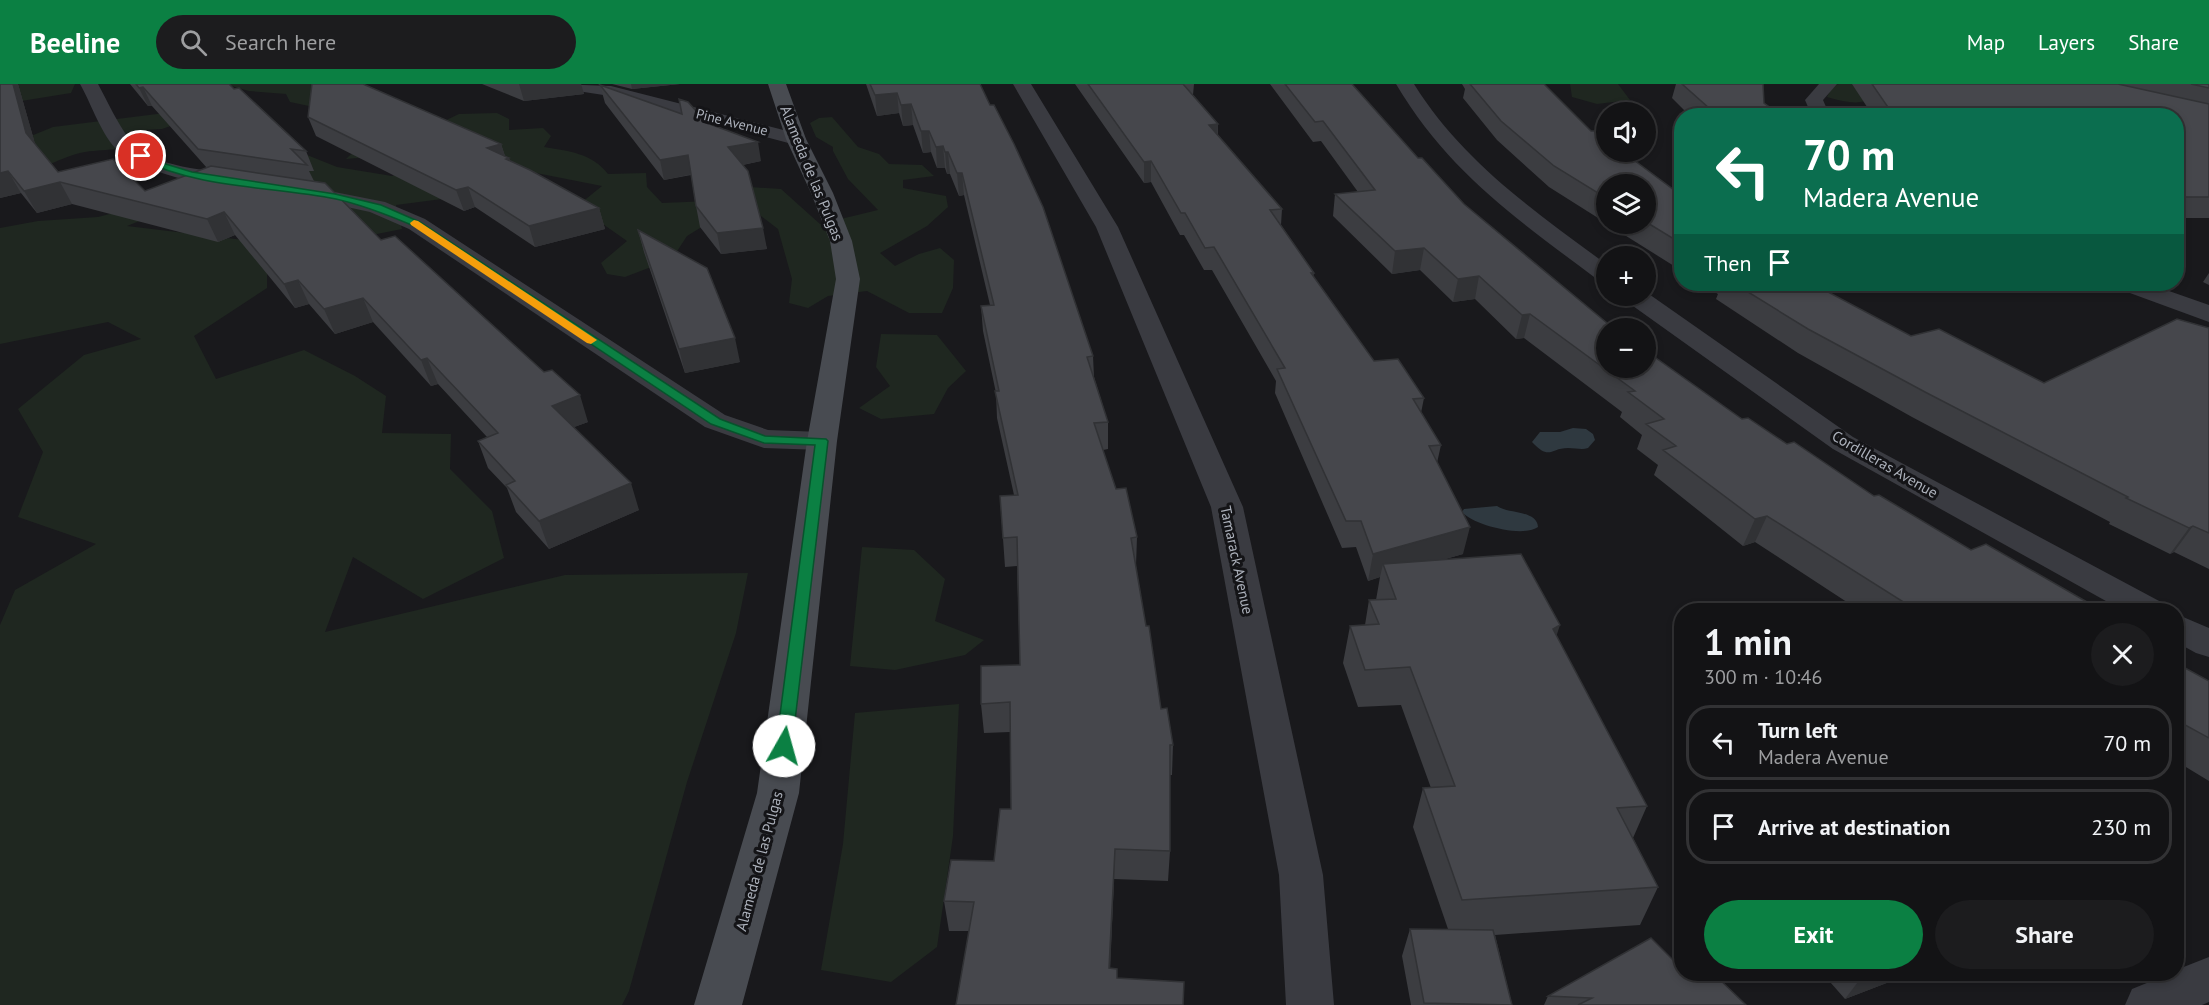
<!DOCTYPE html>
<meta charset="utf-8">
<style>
body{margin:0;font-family:"PT Sans",sans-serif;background:#1c1c1e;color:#f1f3f6;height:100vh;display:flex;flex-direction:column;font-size:22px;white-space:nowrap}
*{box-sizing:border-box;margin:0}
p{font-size:20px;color:#9d9ea0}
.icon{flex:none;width:33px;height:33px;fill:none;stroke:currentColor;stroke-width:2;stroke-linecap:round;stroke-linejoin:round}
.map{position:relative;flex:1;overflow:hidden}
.details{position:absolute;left:1674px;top:519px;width:510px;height:378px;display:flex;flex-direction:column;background:#131315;border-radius:24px;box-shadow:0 3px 9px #0003,0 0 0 2px #323234}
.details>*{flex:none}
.guide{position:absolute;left:1674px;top:24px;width:510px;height:183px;border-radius:24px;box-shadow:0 3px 9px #0003,0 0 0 2px #323234;background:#0b6e4f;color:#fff;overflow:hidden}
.tools{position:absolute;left:1596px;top:18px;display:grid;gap:12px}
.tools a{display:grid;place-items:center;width:60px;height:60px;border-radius:50%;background:#131315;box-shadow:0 3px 9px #0003,0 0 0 2px #323234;font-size:30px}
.pin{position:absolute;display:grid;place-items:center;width:51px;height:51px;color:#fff;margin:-26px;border:3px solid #fff;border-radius:50%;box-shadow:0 2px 6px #0007}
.me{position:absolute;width:66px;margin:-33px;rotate:7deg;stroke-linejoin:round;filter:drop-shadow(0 0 4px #0008)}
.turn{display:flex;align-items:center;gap:21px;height:126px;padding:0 30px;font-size:27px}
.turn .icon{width:78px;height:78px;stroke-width:2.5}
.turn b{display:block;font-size:42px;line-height:51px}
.then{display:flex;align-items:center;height:57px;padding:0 30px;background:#0003;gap:12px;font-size:22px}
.round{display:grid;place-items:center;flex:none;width:63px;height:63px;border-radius:32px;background:#1c1c1e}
.headline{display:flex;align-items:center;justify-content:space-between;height:102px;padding:0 30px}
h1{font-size:36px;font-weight:800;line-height:45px}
.action{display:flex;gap:12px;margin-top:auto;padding:12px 30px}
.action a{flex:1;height:69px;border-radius:36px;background:#0b8043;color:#fff;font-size:24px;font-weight:800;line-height:69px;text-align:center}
.action a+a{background:#1c1c1e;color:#f1f3f6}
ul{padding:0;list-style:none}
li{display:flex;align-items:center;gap:18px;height:75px;margin:0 12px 9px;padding:0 18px;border:3px solid #323234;border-radius:24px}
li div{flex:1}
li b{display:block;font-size:22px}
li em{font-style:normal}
header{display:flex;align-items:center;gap:36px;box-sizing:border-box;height:84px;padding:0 30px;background:#0b8043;color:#fff}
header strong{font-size:28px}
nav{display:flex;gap:33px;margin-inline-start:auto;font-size:21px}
.search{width:420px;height:54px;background:#1c1c1e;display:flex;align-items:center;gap:15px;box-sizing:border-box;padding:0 21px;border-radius:33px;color:#9d9ea0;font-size:22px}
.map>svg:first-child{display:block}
.green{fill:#1f2720}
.water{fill:#2f3940}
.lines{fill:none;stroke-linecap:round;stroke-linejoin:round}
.street{fill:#3a3b41;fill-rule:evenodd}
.secondary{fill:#484b51;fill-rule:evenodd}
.wall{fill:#3c3d41}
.shaded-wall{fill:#313235}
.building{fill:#46474c;stroke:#313235;stroke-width:1.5}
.route{fill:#0b8043;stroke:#07532c;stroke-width:1.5}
.slow{fill:#f59e0b}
.labels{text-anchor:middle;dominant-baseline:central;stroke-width:6;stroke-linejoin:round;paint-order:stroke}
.far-street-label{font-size:14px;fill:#acb1bb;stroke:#141417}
.street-label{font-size:15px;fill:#acb1bb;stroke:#141417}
</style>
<header>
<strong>Beeline</strong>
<div class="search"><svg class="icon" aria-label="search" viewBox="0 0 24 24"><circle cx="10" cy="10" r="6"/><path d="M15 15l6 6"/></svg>Search here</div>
<nav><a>Map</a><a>Layers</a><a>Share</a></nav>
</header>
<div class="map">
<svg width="2209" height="921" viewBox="0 0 2209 921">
<rect width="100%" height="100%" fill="#19191c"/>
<!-- green -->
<path class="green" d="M19,0H75L71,9L15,18L0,10L15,5Z
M224,0H312L318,10L320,29L309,22L290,18L286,10L249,7Z
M1570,0H1618L1630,16L1597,20L1572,13Z
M1839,0H1894C1869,21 1858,22 1827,13L1833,1Z
M173,28L188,36L162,45L144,46C128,70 109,64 85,68C71,70 57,78 44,82L21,56L53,43Z
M497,29L509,35V46L543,44L551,52L544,63C568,67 592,69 608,90L646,89L647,103L662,119L710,117L718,133L687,152L672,175L625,193L607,190L601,179L627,157L590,131L581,119L602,102L531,88L502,72L442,115L396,121L402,145L267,172V204L194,252L216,295L304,266L355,292L386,312L382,349L451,350L450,385L492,427L504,474L423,515L353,473L325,548L565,491L748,489L736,549L687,698L629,907L622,921H0V541L15,506L96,460L18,433L43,368L18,325L84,271L141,255L108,238L0,260V144L38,137L98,133L164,116L204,111L127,142L252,157L315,133L302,69L337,83L392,92L414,82L391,71L346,75L367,55L434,42L459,30Z
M832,33L858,63L879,70L889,80L922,81L934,92L903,96V104L946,112L948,123L927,142L880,169L895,182L919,170L940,164L954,176L953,204L942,229H909L867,207L828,212L808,224L789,219L792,195L778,145L761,132L747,111L750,103L781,105L820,140L878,126L848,95L833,67V63L816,53L810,39L819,34Z
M881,250L937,251L966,287L948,304L934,330L881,335L859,324L890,302L876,283Z
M862,463L914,466L945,495L935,537L984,556L965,571L895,586L850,582Z
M959,620L953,752L937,863L891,898L821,886L843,760L855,629Z"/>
<!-- water -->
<path class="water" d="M1573,344L1586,345L1593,350L1595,356L1588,364C1582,366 1576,364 1568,364C1550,364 1550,377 1532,358L1540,348H1560Z
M1497,422C1508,430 1537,426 1538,443C1523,454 1473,441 1462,428L1464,425Z"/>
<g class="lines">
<!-- street -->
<path class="street" d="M80,0H98C108,18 117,39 130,56C152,86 210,84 242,93L245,97L242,101C217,108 138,86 119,68C101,51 92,21 80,0Z
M555,0L611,2L803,51L806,55L803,59L796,61L610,12L558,4Z
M1013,0H1031L1118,143L1243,423L1323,791L1334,921H1286L1279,791L1211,423L1096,143Z
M1396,0H1414C1462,77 1534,127 1606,180V198L1598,196C1517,135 1449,89 1396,0Z
M1819,0H1837L1823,16L1830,32H1812L1805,16Z
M294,100L385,118L425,135L725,331L768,346L822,348L832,351L837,357L832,363L822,366L764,364L705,343L409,145L370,128L287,110L283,106L287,102Z
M2116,200H2149L2209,221V238L2119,205Z
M1646,208L1853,353L2161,518L2167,526H2122L1833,365L1626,217L1623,212H1646Z
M2176,530L2209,544V573L2196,569L2176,558Z
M2209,873V918L2202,921H2125L2132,905L2169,890H2176V886Z"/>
<!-- secondary -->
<path class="secondary" d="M768,0H786L806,55L833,109L852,157L860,195L837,357L799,709L742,921H694L757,709L807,357L836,195L830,157L811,109L786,55Z"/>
</g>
<!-- wall -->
<path class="wall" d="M0,0H18L35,60L58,88L145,107L207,84L152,22H148L130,0H229L306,67L314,87H309L314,97L588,338L574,343L639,426L549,465L516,428L507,404L488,384L478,357L487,353L438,300L431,302L373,238L335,250L309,220L295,224L235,151L218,158L72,120L37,129L21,109L0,114Z
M482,0H581L584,10L524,17Z
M612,0H680L632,5Z
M866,0H980L1093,272L1094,293L1108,338V365L1103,366L1116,405L1137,453L1136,482L1146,542L1161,625L1173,661L1172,691H1170V767L1168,797L1114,795L1110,884L1117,885V894L1183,921L969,847H949L944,817L994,777L1011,725L1010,648L984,649L981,620L1020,581L1017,482L1005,483L1000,412L1014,411L997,334L996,309L983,247L981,222L990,221L964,111L959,112L950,90H947L945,84H937L931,68L923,69L913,41L903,42L899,29L877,32Z
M1075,0H1194L1193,11L1218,40V51L1282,125L1281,141L1314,189L1313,193L1374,277L1424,314L1421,329L1441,361L1437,379L1463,470L1442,476L1556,552L1647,722L1633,754L1658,803L1640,841L1495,851L1512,921H1411L1402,872L1410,845H1448L1413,743L1423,704H1431L1401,621L1358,623L1343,579L1350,542L1365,541L1369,516H1376L1380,493L1368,497L1356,463L1342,464L1275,309L1276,297L1212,186H1204L1184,151H1180L1151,98L1144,99Z
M1270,0H1352L1418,74L1464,120L1613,244L1742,335L1787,360L1874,412L1971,466L2087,518L2080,526H1859L1755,458L1743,462L1654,391L1658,381L1637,365L1642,351L1620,333L1622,328L1524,254L1516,255L1475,215L1453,218L1420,186L1392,190L1333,132L1335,110L1358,108L1321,57L1313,58Z
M1462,0H1544L1591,47L1682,112V187L1607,140H1646V100H1606V139L1549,103L1497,56L1463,14L1465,5Z
M1676,0H1763L1764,19L1782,32H1690L1672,14Z
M1852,0H2209V134H2176V32H1873Z
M600,1L707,39L761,77L743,81L767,165L721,170L700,143L696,122L691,91L664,96L605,19Z
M370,3L501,60L505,72L509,74L510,77L599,124L605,145L535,163L475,123L464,127L316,52L308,33Z
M638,146L740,278L685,289L644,168Z
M2209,189V201L2203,198Z
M1701,200H1813L1911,252L2044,299L2209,244V485L2174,468L2170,470L2109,440L2110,438L1912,333L1798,269L1716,215L1718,210Z
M2176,579L2209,597V697L2176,677Z
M1823,890H1910L1845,915Z
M1688,892L1746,921H1544L1548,912Z"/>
<!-- shaded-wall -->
<path class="shaded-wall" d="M13,0H18L38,70L26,49Z
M519,0H581L584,10L524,17Z
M631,0H680L632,5Z
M143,3L152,22H148L139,4Z
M897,9L899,29L877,32L875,11Z
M911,20L913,41L903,42L901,21Z
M1218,40L1217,60L1209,41Z
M921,47H929L931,68L923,69Z
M758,58L761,77L732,83L728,63Z
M501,60L506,75L509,74L516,94L487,64Z
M943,62L945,84H937L936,63Z
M945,68H948L950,90H947Z
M688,71L693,90L664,96L660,76Z
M1151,77V98L1144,99V78Z
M8,87L21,109L0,114V89Z
M957,89H962L964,111L959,112Z
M60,98L72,120L37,129L24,107Z
M468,103L475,123L464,127L456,106Z
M599,124L605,145L535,163L529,142Z
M224,128L235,151L218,158L207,135Z
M763,144L767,165L721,170L717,149Z
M1424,164L1420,186L1392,190L1395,167Z
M1479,192L1475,215L1453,218L1458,195Z
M298,196L309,220L295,224L284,200Z
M363,214L373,238L335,250L324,225Z
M1530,230L1524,254L1516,255L1522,231Z
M735,254L740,278L685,289L679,265Z
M427,274L438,300L431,302L421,276Z
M580,311L588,338L561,348L552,322Z
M631,399L639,426L549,465L539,437Z
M1767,432L1755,458L1743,462L1755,435Z
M2193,442L2174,468L2170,470L2189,444Z
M1470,443L1463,470L1387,491L1383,480L1380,493L1368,497L1373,470Z
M2087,518L2080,526H2069Z
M1560,541L1548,578L1553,545Z
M1115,765L1114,795L1109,913V884Z
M1864,890H1910L1845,915Z"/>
<!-- building -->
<path class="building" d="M0,0H13L26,49L58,88L113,75L145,107L211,82L325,99L381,156L395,152L544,288L552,286L580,311L552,322L631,399L539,437L506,401L515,397L478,357L498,349L427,274L421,276L363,214L324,225L298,196L284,200L224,128L207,135L60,98L24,107L8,87L0,89Z
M136,0H229L234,5L239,4L306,67L291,65L307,81L198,65L143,3L139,4Z
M312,0H363L501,60L487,64L509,74L506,75L530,86L599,124L529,142L468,103L456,106L308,33Z
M870,0H980L990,21H994L1014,60L1043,123L1093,272L1087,273L1108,338L1094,339L1116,405L1126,404L1137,453L1131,454L1146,542H1149L1161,625L1167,624L1173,661H1170V767L1115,765L1109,884L1117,885V894L1184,898L1183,921H956L974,818L944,817L951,776L994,777L1000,725H1011L1010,618L981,620V582L1020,581L1017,453L1003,454L1000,412L1018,411L995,307H999L981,222L994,221L962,89H957L948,68H945L943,62L936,63L929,47H921L911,20L901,21L897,9L875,11Z
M1088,0H1183L1218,40L1209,41L1282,125L1270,126L1314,189H1311L1374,277L1398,275L1424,314L1413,315L1441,361L1429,362L1470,443L1373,470L1361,437H1346L1277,285L1285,284L1214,163L1205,164L1185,129H1181L1151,77L1144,78Z
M1285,0H1352L1418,74H1422L1464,120L1613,244H1606V284H1646V267L1742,335L1748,334L1787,360L1794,358L1874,412L1879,411L1971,466L1986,460L2087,518L2069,526H1960L1955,523L1949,526H1916L1767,432L1755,435L1663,366L1676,362L1646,340L1664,335L1628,308L1635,307L1530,230L1522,231L1479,192L1458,195L1424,164L1395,167L1335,110L1375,106L1323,37L1315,38Z
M1470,0H1544L1591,47H1596L1606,54V68H1623L1682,112V160L1646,138V100H1606V114L1554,82L1501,37Z
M1682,0H1763L1764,19L1782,32H1718Z
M1872,0H2118L2209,20V113H2176V32H1894Z
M2191,0H2209V4Z
M600,1L682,30L679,15L688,18L707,39L758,58L728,63L748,87L763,144L717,149L696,122L688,71L660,76Z
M638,146L707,184L735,254L679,265Z
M1735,200H1813L1911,252L1939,245L2044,299L2177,235L2209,244V449L2193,442L2189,444L2126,414L2128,413L1925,308L1808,245Z
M1521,470L1560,541L1553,545L1647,722L1617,724L1658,803L1462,816L1423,704L1455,702L1410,583L1365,586L1350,542L1379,540L1369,516L1396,515L1383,480Z
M2176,579L2209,597V654L2176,636Z
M1410,845L1493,846L1512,921L1424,919Z
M1651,854L1682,885V890H1686L1688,892L1692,890H1714L1746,921H1578L1592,914L1548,912Z"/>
<!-- route -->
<path class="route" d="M141,70L159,78L192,88L335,110L381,121L420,138L720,335L765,352L826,355L828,357L792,662L790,667L784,668L778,667L776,662L815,361L764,359L711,340L414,142C388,131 363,121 336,115C271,102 198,105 138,74V71Z"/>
<!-- slow -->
<path class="slow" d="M414,136L418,137L597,256L591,260L587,259L411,141L410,139Z"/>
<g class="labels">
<!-- far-street labels -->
<g class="far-street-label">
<text transform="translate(732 38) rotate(14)">Pine Avenue</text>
</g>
<!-- street labels -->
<g class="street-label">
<text transform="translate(812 89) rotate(68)">Alameda de las Pulgas</text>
<text transform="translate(1885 380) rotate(30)">Cordilleras Avenue</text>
<text transform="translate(1237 476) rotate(78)">Tamarack Avenue</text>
<text transform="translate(759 777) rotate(-75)">Alameda de las Pulgas</text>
</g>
</g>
</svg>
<div class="tools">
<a><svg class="icon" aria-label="sound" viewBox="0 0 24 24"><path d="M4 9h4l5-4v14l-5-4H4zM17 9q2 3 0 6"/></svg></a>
<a><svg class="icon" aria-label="layers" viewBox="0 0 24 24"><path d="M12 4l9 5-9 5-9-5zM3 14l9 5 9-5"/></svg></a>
<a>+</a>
<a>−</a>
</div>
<div class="pin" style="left:141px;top:72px;background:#d93025"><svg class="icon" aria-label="arrive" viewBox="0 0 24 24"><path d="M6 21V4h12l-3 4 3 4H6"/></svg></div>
<svg class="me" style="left:784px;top:662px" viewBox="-20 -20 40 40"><circle r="19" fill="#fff"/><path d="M0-13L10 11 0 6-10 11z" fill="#0b8043"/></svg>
<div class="guide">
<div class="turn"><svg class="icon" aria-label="left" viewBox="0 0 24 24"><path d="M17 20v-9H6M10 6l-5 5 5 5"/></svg><div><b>70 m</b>Madera Avenue</div></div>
<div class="then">Then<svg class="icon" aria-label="arrive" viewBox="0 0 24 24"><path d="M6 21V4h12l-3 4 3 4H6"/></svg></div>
</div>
<section class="details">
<div class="headline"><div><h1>1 min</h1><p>300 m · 10:46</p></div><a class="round"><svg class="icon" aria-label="close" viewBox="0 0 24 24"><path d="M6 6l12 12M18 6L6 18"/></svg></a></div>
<ul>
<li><svg class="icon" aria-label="left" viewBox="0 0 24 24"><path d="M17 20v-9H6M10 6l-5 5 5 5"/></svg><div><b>Turn left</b><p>Madera Avenue</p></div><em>70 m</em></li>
<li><svg class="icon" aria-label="arrive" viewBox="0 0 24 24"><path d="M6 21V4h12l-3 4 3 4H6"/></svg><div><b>Arrive at destination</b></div><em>230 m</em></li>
</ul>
<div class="action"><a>Exit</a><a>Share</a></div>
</section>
</div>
